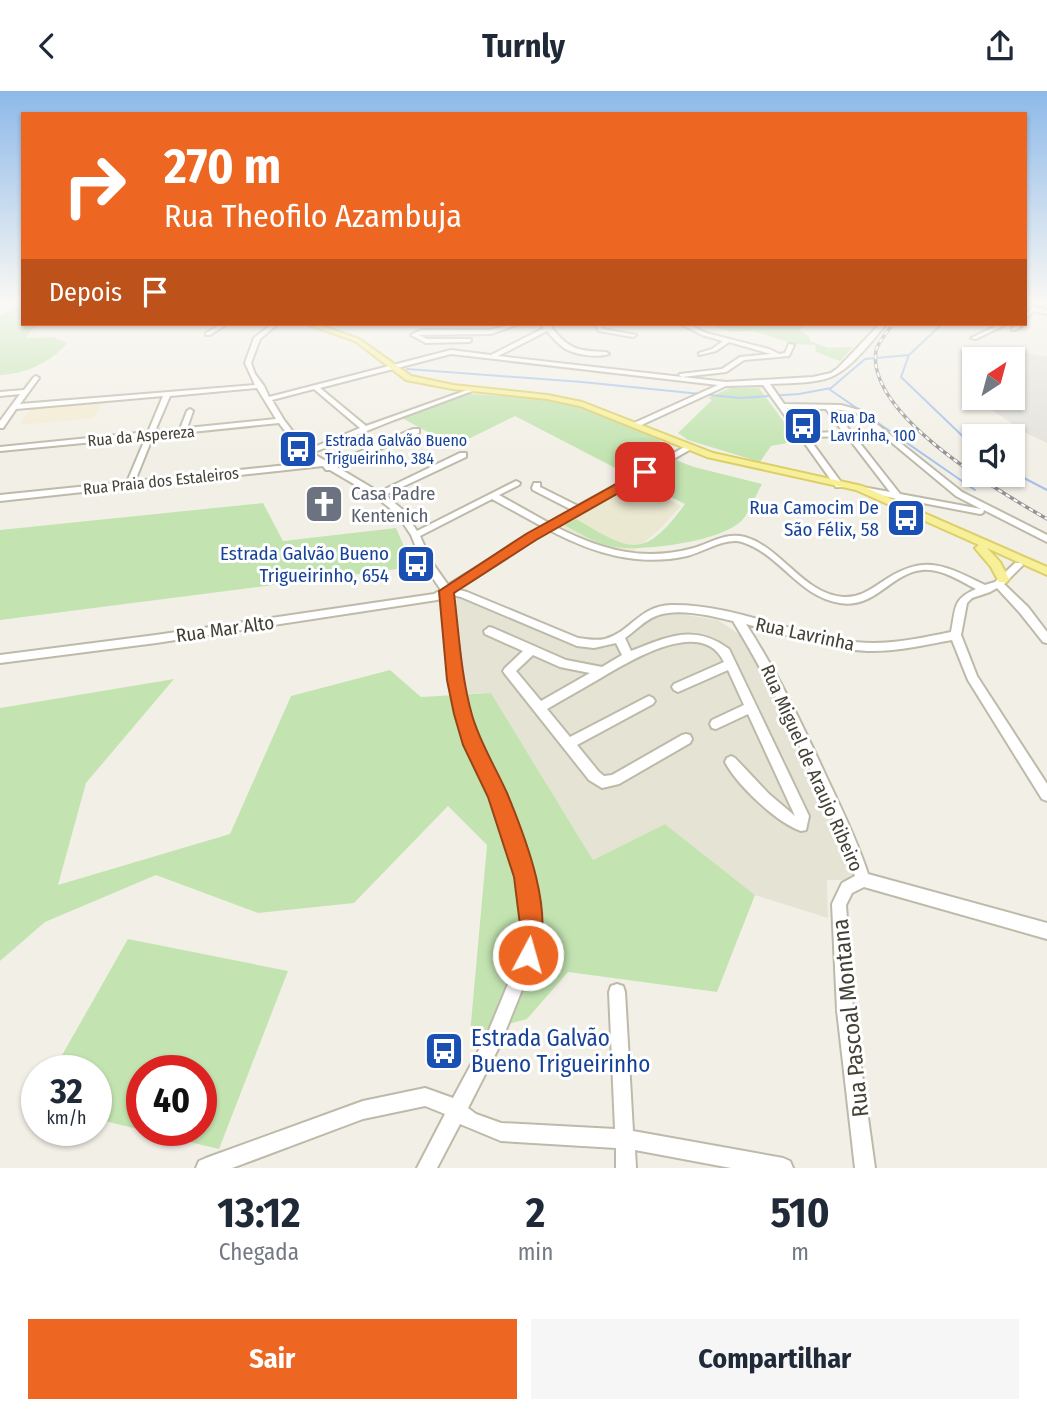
<!DOCTYPE html>
<html lang="pt">
<meta charset="utf-8">
<style>
body{margin:0;font-family:"Fira Sans Condensed",sans-serif;background:#f6f6f7;color:#1f2937;height:100vh;display:flex;flex-direction:column;font-size:26px;white-space:nowrap}
*{box-sizing:border-box;margin:0}
p{font-size:23px;color:#747a83}
.icon{flex:none;width:38px;height:38px;fill:none;stroke:currentColor;stroke-width:2;stroke-linecap:round;stroke-linejoin:round}
.map{position:relative;height:1077px;overflow:hidden}
.panel{display:flex;flex-direction:column;background:#fff;flex:1}
.panel>*{flex:none}
.top-card{position:absolute;left:21px;top:21px;width:1006px;height:214px;border-radius:0px;box-shadow:0 2px 5px #0004;background:#ed6722;color:#fff;overflow:hidden}
.needle{width:46px;rotate:36deg}
.controls{position:absolute;left:962px;top:256px;display:grid;gap:14px}
.controls a{display:grid;place-items:center;width:63px;height:63px;border-radius:0px;background:#fff;box-shadow:0 2px 5px #0004;font-size:35px}
.speed{position:absolute;left:21px;top:964px;display:flex;gap:14px;font-size:35px;font-weight:700;text-align:center}
.speed>*{display:grid;place-content:center;width:91px;height:91px;border-radius:50%;background:#fff;box-shadow:0 2px 5px #0004;line-height:1}
.speed small{font-size:18px;font-weight:400}
.speed .limit{border:10px solid #d22;background:#fff;color:#111}
.pin{position:absolute;display:grid;place-items:center;width:60px;height:60px;color:#fff;margin:-30px;border-radius:14px;box-shadow:0 4px 10px #0006}
.me{position:absolute;width:77px;margin:-38px;rotate:6deg;stroke-linejoin:round;filter:drop-shadow(0 0 5px #0008)}
.turn{display:flex;align-items:center;gap:24px;height:147px;padding:0 28px;font-size:32px}
.turn .icon{width:91px;height:91px;stroke-width:2.5}
.turn b{display:block;font-size:49px;line-height:60px}
.then{display:flex;align-items:center;height:66px;padding:0 28px;background:#0003;gap:14px;font-size:26px}
.eta{display:flex;justify-content:space-evenly;align-items:center;height:119px;text-align:center}
.eta b{font-size:42px;font-weight:700;line-height:49px}
.button{display:flex;gap:14px;margin-top:auto;padding:14px 28px}
.button a{flex:1;height:80px;border-radius:0px;background:#ed6722;color:#fff;font-size:28px;font-weight:700;line-height:80px;text-align:center}
.button a+a{background:#f6f6f7;color:#1f2937}
header{display:flex;justify-content:space-between;align-items:center;height:91px;padding:0 28px;background:#fff;font-size:32px;font-weight:700}
.map>svg:first-child{display:block}
.residential{fill:#e5e3d4}
.commercial{fill:#f3ebd2}
.industrial{fill:#e4e2db}
.education{fill:#eae8d0}
.green{fill:#c3e4b1}
.lines{fill:none;stroke-linecap:round;stroke-linejoin:round}
.stream{stroke:#a5c1eb;stroke-width:2}
.minor-casing{stroke:#bdbaa9;stroke-width:4}
.major-casing{stroke:#dccf6a;stroke-width:4}
.minor{fill:#fff;fill-rule:evenodd}
.major{fill:#f8ef99;fill-rule:evenodd}
.rail-casing{stroke:#959595;stroke-width:3.5}
.rail{stroke:#fff;stroke-width:2;stroke-dasharray:4.5;stroke-linecap:butt}
.route{fill:#ed6722;stroke:#9a4316;stroke-width:2}
.labels{text-anchor:middle;dominant-baseline:central;stroke-width:6;stroke-linejoin:round;paint-order:stroke}
.far-transit-label{font-size:16px;fill:#164399;stroke:#fff;text-anchor:start}
.far-street-label{font-size:16px;fill:#444136;stroke:#fff}
.worship-label{font-size:19px;fill:#5b616d;stroke:#fff;text-anchor:start}
.transit-label{font-size:19px;fill:#164399;stroke:#fff;text-anchor:end}
.street-label{font-size:19px;fill:#444136;stroke:#fff}
.near-street-label{font-size:23px;fill:#444136;stroke:#fff}
.near-transit-label{font-size:23px;fill:#164399;stroke:#fff;text-anchor:start}
</style>
<header><svg class="icon" aria-label="back" viewBox="0 0 24 24"><path d="M15 5l-7 7 7 7"/></svg>Turnly<svg class="icon" aria-label="share" viewBox="0 0 24 24"><path d="M12 15V3M7 8l5-5 5 5M5 13v7h14v-7"/></svg></header>
<div class="map">
<svg width="1047" height="1077" viewBox="0 0 1047 1077">
<rect width="100%" height="100%" fill="#f2f0e6"/>
<!-- residential -->
<path class="residential" d="M458,507L583,556L605,557L625,550L651,527L666,521L718,529L737,542L750,557L789,627L860,789H827L828,827L755,804L665,733L593,769L491,602L465,603L454,512Z"/>
<!-- commercial -->
<path class="commercial" d="M103,310L94,327L19,334L31,317Z"/>
<!-- industrial -->
<path class="industrial" d="M1016,260L1047,266V352L1026,342L971,305L961,293L975,290V306H1013V284L1018,282Z"/>
<!-- education -->
<path class="education" d="M636,391L681,415L661,437L633,461L602,455L560,435Z"/>
<!-- green -->
<path class="green" d="M23,212V233H38L25,247L53,246L67,252C51,271 26,283 0,284V225Z
M719,233H807L799,239L809,245L810,250L828,257L853,256L840,270L816,261L815,254L794,253L753,240L733,241L715,236Z
M730,297H759L784,331L787,352L771,355L760,371L688,349L678,342L712,309L708,307Z
M470,303C503,305 536,306 569,313C601,320 631,336 661,350L652,360L694,376L762,393C756,404 751,417 744,427C726,451 637,462 609,455C593,451 578,441 564,434L576,428C631,460 643,470 685,413L515,325L454,355L400,326Z
M263,412L283,450L396,437L413,476L0,529V439Z
M390,579L421,606L491,602L593,769L665,733L755,804L717,901L568,881L527,928L470,943L487,754L448,715L354,812L258,822L156,784L45,831L0,870V617L174,588L86,692L58,794L230,743L291,605Z
M128,848L288,880L219,1058L143,1040H201V980H142V1039L96,1028V980H53Z"/>
<g class="lines">
<!-- stream -->
<path class="stream" d="M942,233L909,264L901,286L975,357
M407,278L582,291L740,307L799,303L831,297L865,268L909,264
M829,298L975,399
M1024,387L1047,399"/>
<!-- minor casing -->
<g class="minor-casing">
<path id="minor" d="M1033,216L1047,219V223L1034,220L1026,227V222Z
M221,233H227L210,244H206V242Z
M272,233H278L260,248L251,272L255,283L264,295L269,306L451,259L491,264L544,237L539,233L552,235V237C569,259 579,260 606,261L609,263C597,267 575,264 564,257C557,252 552,246 547,240L498,265L726,291L813,286L831,282L838,277L880,233H886C874,248 853,275 835,284C819,293 788,292 770,293L784,313L841,314L859,319L962,401L1047,444V451L984,419L983,422L980,423L902,408L899,410L894,407L859,400V396H862L890,401L847,345L808,346L843,394L842,396H836L763,294L726,295L637,336L633,334L634,332L718,294L451,263L320,297L366,335L470,298L475,299L394,329L312,362L331,373L413,338H419V342L337,376L379,401L460,362H466V366L385,404L403,419L417,440L516,390L520,392L519,394L499,404L549,432L572,419L533,399L532,397L534,392H540V396L578,415L688,354L692,356L691,358L556,436C602,459 642,471 694,457C711,452 726,441 745,446C782,457 803,503 843,506C859,507 870,499 882,491C924,462 944,474 985,494L995,491L1015,472H1021L1023,474L1004,493L1028,516L1047,541V552L1043,551L1020,522L997,497L990,501L972,507L967,512L961,544L977,585L1047,693V710L1042,708L968,589L952,549C924,554 896,561 867,560C826,558 785,543 746,533C777,581 802,633 826,685C841,717 857,749 868,783L1047,832V848L864,796L852,802L846,814L853,919L875,1077H855L837,919L832,813L842,792L855,785C844,751 829,719 814,686C790,632 764,581 733,530C712,525 677,516 656,525C645,529 635,540 625,547L631,560C667,546 694,532 729,558L809,725L806,739L801,740C777,732 737,694 725,671L727,667L731,665L735,667L769,703L795,725L748,623L716,638L712,637L710,633L712,629L744,614L728,579L678,601L674,599L672,596L674,593L724,571C702,524 628,571 599,588C582,598 564,608 547,618L570,646L645,607L649,605L653,607L655,610L653,613L577,654L599,681L604,685L612,684L682,644L686,643L690,644L692,648L690,652L619,693L602,697L589,689L505,583L503,580L505,577L523,560L485,543L484,540L489,536L493,537L566,569L602,576L622,564L616,552L594,557L577,555L461,506L452,504L461,589L469,623L478,653L505,704L532,786L540,834L536,864L499,956L468,1017L476,1023L501,1032L615,1038L609,901L611,895L617,893L623,895L625,901L633,1040L783,1067L790,1070L793,1077H731L635,1059L636,1077H616V1057L501,1050L460,1033L437,1077H417L445,1023L425,1015L363,1028L232,1077H196L199,1070L206,1067L363,1010L425,997L453,1007L487,944L520,864L524,834L518,786L492,705L466,654L457,623L449,589L443,507L437,509L156,552L0,572V564L156,544L434,503L441,499L422,471L411,444L397,423L376,406L330,379H326L323,375L0,410V404L127,391L146,346L0,360V356L148,341L163,305L16,318L3,337H0V330L20,303L0,305V301L24,299L34,286L36,285L39,287L20,313L255,294L245,272L254,247ZM257,297L276,328L187,337L193,320L190,318L187,320L180,338L155,340L170,305ZM314,298L360,337L307,359L284,329L272,309ZM787,317L826,318L843,341L805,342ZM833,318L855,321L956,405L981,418L900,403ZM279,332L303,364L316,371L135,390L153,345ZM492,408L543,436L448,494L431,470L420,445ZM549,439C593,462 637,476 687,465C703,461 726,446 742,451C780,463 799,506 840,512C875,518 891,482 922,479C941,477 960,490 976,498C952,508 956,518 951,541C920,547 888,555 855,551C793,544 734,513 671,514C639,515 631,541 605,548C596,550 587,548 578,547L467,501L456,498ZM533,564L560,576L590,582L541,610L516,580Z
M511,233H519L491,243L419,244L427,248H471V250L469,251L426,252L411,244L421,239H491Z
M595,233H601L603,238L636,244L633,246L599,240Z
M681,233H688L706,242L769,258L779,263L785,262L789,253L794,254L789,265L744,269L726,281L682,286L679,284L680,283L722,278L740,266L771,263L729,251L716,260L699,264V262L712,258L723,250L702,244Z
M1000,233H1007L976,248L971,247Z
M1018,233H1024L1016,239H1012V237Z"/>
</g>
<!-- major casing -->
<g class="major-casing">
<path id="major" d="M307,233H316L359,248L411,285L453,294L547,304L582,311L713,362L862,395L1047,476V484L987,457L1000,471L1009,488L1007,491H999L991,476L975,457L979,454L856,399L707,366L580,315L547,308L453,298L406,289L355,250Z"/>
</g>
<!-- minor -->
<use href="#minor" class="minor"/>
<!-- major -->
<use href="#major" class="major"/>
<!-- rail casing -->
<g class="rail-casing">
<path id="rail" d="M893,233C888,240 877,252 876,260C866,324 1000,401 1047,428"/>
</g>
<!-- rail -->
<use href="#rail" class="rail"/>
</g>
<!-- sky -->
<linearGradient id="sky" x2="0" y2="1"><stop stop-color="#8db9e9"/><stop offset="0.58" stop-color="#f9f8f4"/><stop offset="1" stop-color="#f9f8f4" stop-opacity="0"/></linearGradient>
<rect width="1047" height="362" fill="url(#sky)"/>
<!-- route -->
<path class="route" d="M645,377L651,381L650,384L536,449L454,502C459,543 461,585 472,624C480,652 495,675 507,702C526,748 556,824 536,872L528,876L519,872L516,864L520,834L514,786L488,706L463,654L454,623L447,589L439,500L526,443Z"/>
<!-- icons -->
<defs>
<g id="bus-square" transform="scale(2.0125)"><rect x="-9" y="-9" width="18" height="18" rx="4" fill="#1a4fb4" stroke="#fff"/><path d="M-5-6H5V4H4V6H2V4H-2V6H-4V4H-5ZM-3.5-4V0h7V-4ZM-3.5 1.2v1.5H-2V1.2ZM2 1.2v1.5H3.5V1.2Z" fill="#fff"/></g>
<g id="church-square" transform="scale(2.0125)"><rect x="-9" y="-9" width="18" height="18" rx="4" fill="#6b7280" stroke="#fff"/><path d="M-1.2-6h2.4v3.5h3.3v2.4h-3.3V6h-2.4V-.1h-3.3v-2.4h3.3Z" fill="#fff"/></g>
</defs>
<g fill-rule="evenodd">
<use href="#bus-square" x="803" y="335"/>
<use href="#bus-square" x="298" y="358"/>
<use href="#church-square" x="324" y="413"/>
<use href="#bus-square" x="906" y="427"/>
<use href="#bus-square" x="416" y="473"/>
<use href="#bus-square" x="444" y="960"/>
</g>
<g class="labels">
<!-- far-transit labels -->
<g class="far-transit-label">
<text x="830" y="326">Rua Da<tspan x="830" dy="18">Lavrinha, 100</tspan></text>
<text x="325" y="349">Estrada Galvão Bueno<tspan x="325" dy="18">Trigueirinho, 384</tspan></text>
</g>
<!-- far-street labels -->
<g class="far-street-label">
<text transform="translate(141 345) rotate(-5)">Rua da Aspereza</text>
<text transform="translate(161 390) rotate(-6)">Rua Praia dos Estaleiros</text>
</g>
<!-- worship labels -->
<g class="worship-label">
<text x="351" y="402">Casa Padre<tspan x="351" dy="22">Kentenich</tspan></text>
</g>
<!-- transit labels -->
<g class="transit-label">
<text x="879" y="416">Rua Camocim De<tspan x="879" dy="22">São Félix, 58</tspan></text>
<text x="389" y="462">Estrada Galvão Bueno<tspan x="389" dy="22">Trigueirinho, 654</tspan></text>
</g>
<!-- street labels -->
<g class="street-label">
<text transform="translate(225 538) rotate(-8)">Rua Mar Alto</text>
<text transform="translate(805 543) rotate(12)">Rua Lavrinha</text>
<text transform="translate(812 677) rotate(66)">Rua Miguel de Araujo Ribeiro</text>
</g>
<!-- near-street labels -->
<g class="near-street-label">
<text transform="translate(850 927) rotate(-96)">Rua Pascoal Montana</text>
</g>
<!-- near-transit labels -->
<g class="near-transit-label">
<text x="471" y="947">Estrada Galvão<tspan x="471" dy="26">Bueno Trigueirinho</tspan></text>
</g>
</g>
</svg>
<div class="controls">
<a><svg class="needle" viewBox="-14 -14 28 28"><path d="M0-13l5 13h-10z" fill="#e53935"/><path d="M0 13l5-13h-10z" fill="#747a83"/></svg></a>
<a><svg class="icon" aria-label="sound" viewBox="0 0 24 24"><path d="M4 9h4l5-4v14l-5-4H4zM17 9q2 3 0 6"/></svg></a>
</div>
<div class="speed"><div>32<small>km/h</small></div><div class="limit">40</div></div>
<div class="pin" style="left:645px;top:381px;background:#d93025"><svg class="icon" aria-label="arrive" viewBox="0 0 24 24"><path d="M6 21V4h12l-3 4 3 4H6"/></svg></div>
<svg class="me" style="left:528px;top:864px" viewBox="-20 -20 40 40"><circle r="17" fill="#ed6722" stroke="#fff" stroke-width="3"/><path d="M0-11L8 9 0 5-8 9z" fill="#fff"/></svg>
<div class="top-card">
<div class="turn"><svg class="icon" aria-label="right" viewBox="0 0 24 24"><path d="M7 20v-9h11M14 6l5 5-5 5"/></svg><div><b>270 m</b>Rua Theofilo Azambuja</div></div>
<div class="then">Depois<svg class="icon" aria-label="arrive" viewBox="0 0 24 24"><path d="M6 21V4h12l-3 4 3 4H6"/></svg></div>
</div>
</div>
<section class="panel">
<div class="eta">
<div><b>13:12</b><p>Chegada</p></div>
<div><b>2</b><p>min</p></div>
<div><b>510</b><p>m</p></div>
</div>
<div class="button"><a>Sair</a><a>Compartilhar</a></div>
</section>
